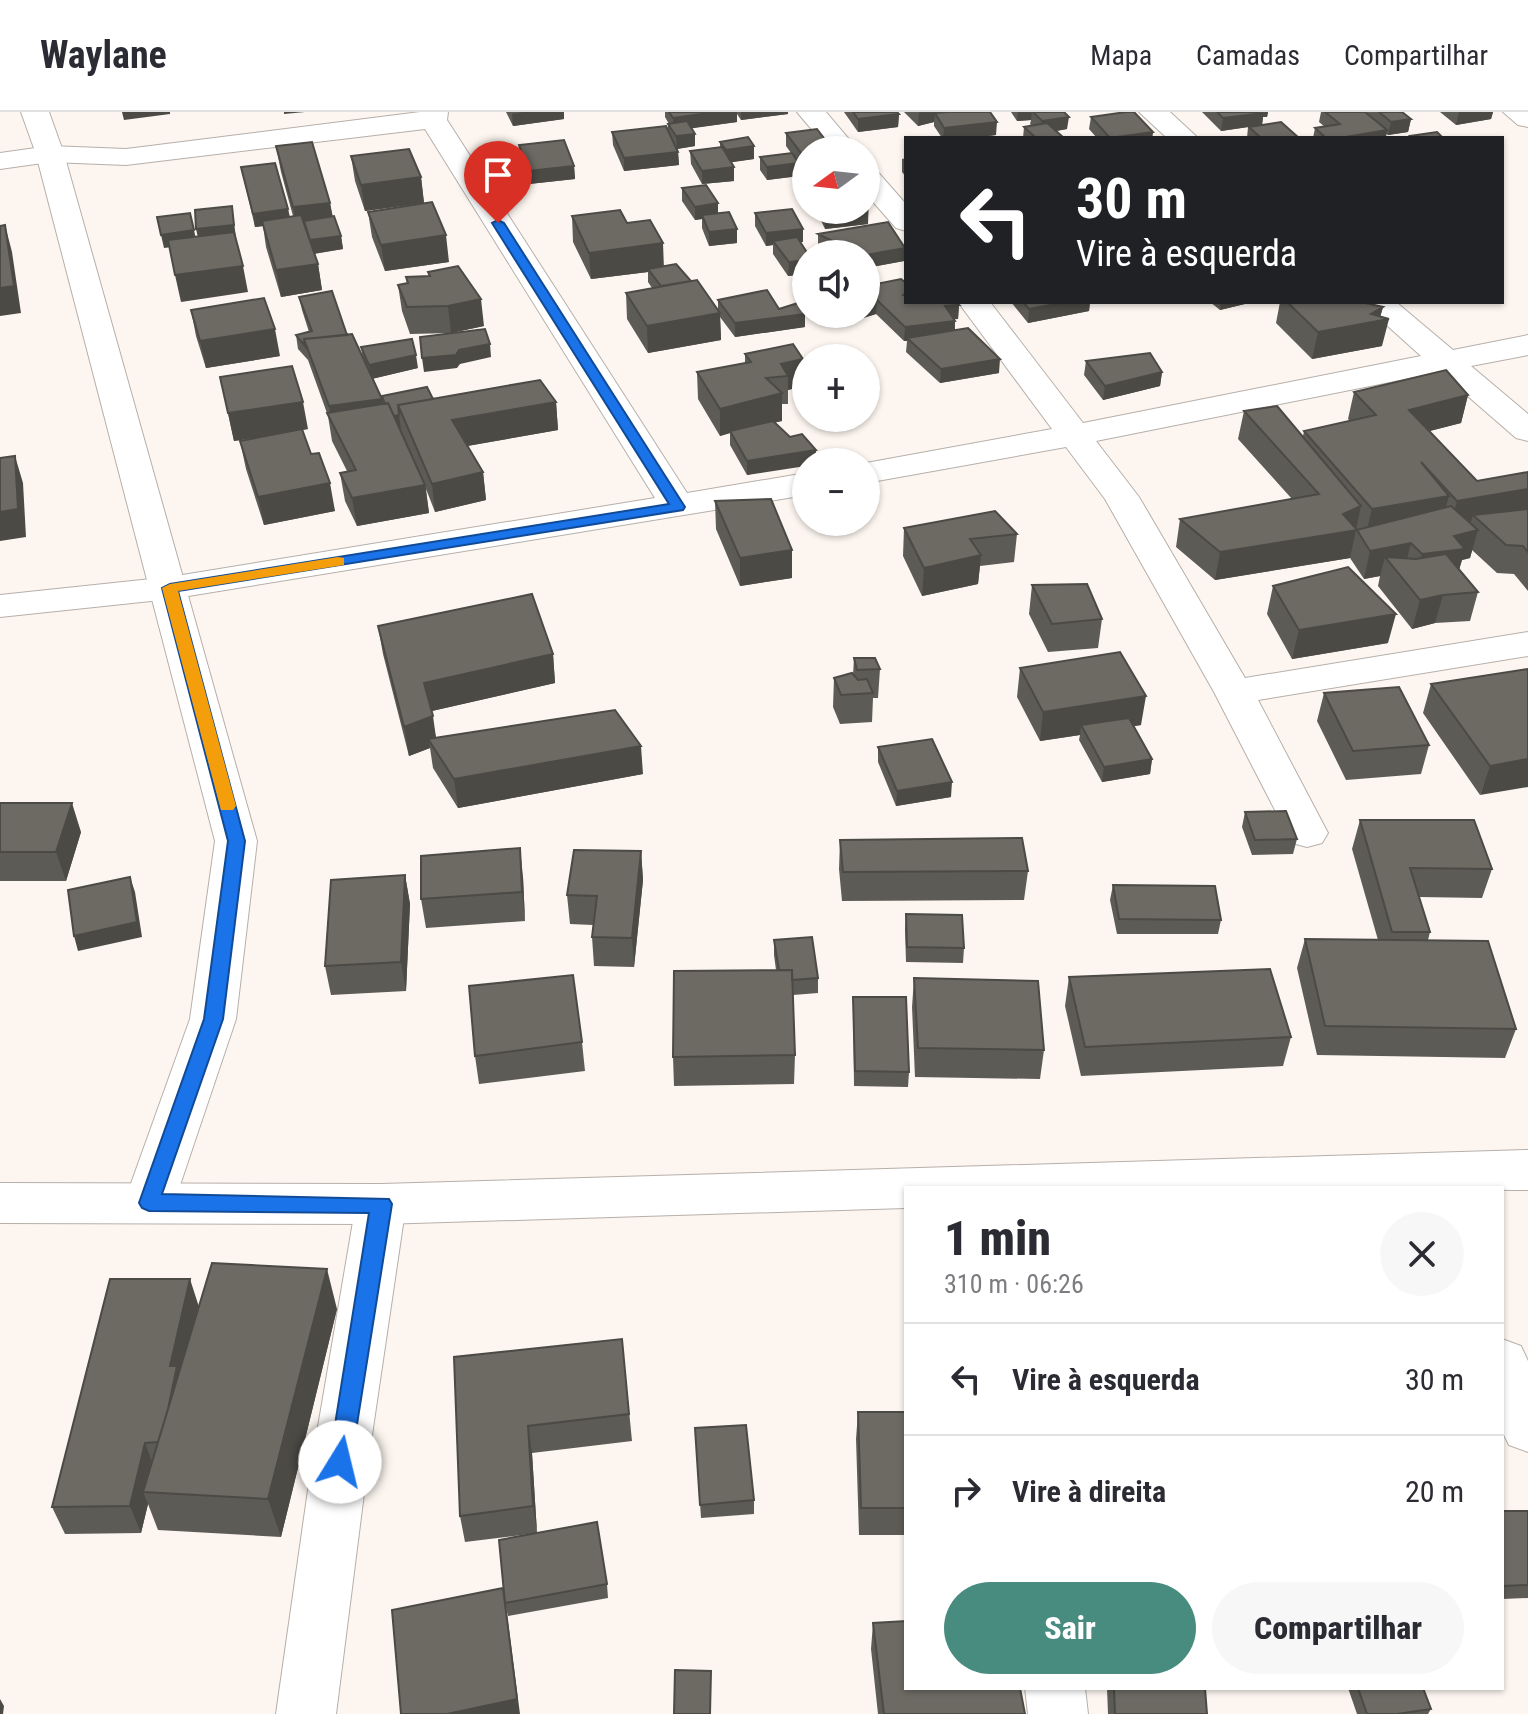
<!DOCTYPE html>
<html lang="pt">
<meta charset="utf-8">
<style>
body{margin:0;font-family:"Roboto Condensed",sans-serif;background:#f7f7f7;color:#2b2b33;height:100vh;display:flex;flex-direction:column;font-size:30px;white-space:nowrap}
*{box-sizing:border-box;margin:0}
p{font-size:26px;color:#7c7c81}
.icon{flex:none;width:44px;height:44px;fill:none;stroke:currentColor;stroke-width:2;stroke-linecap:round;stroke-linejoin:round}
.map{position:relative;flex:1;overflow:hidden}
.sheet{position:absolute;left:904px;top:1074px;width:600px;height:504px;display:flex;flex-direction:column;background:#fff;border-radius:0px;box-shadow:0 2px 6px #0004}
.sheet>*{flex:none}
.banner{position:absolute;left:904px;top:24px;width:600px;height:168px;border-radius:0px;box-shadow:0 2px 6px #0004;background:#202124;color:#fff;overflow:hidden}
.needle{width:52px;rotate:255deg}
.fabs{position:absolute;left:792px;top:24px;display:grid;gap:16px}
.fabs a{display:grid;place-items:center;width:88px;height:88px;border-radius:50%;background:#fff;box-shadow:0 2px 6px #0004;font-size:40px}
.pin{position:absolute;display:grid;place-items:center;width:68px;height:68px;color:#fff;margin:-82px -34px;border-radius:50% 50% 50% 0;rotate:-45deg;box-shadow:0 0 8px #0007}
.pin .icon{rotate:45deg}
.me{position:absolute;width:88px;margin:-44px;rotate:9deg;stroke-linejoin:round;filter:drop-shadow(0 0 6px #0008)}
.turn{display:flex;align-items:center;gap:28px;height:168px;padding:0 40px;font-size:36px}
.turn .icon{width:104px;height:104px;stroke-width:2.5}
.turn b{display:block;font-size:56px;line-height:68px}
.round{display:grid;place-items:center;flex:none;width:84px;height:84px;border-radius:42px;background:#f7f7f7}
.head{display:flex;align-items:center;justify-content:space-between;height:136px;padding:0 40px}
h1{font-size:48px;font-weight:800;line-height:60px}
.action{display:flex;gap:16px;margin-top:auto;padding:16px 40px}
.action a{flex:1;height:92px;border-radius:48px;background:#488b7f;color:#fff;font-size:32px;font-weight:800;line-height:92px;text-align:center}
.action a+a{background:#f7f7f7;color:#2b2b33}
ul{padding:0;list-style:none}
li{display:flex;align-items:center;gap:24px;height:112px;padding:0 40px;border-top:2px solid #e1e1e2}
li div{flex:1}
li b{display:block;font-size:30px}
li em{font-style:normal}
header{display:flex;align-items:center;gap:48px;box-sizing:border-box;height:112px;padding:0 40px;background:#fff;border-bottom:2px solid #e1e1e2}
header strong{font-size:38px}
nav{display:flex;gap:44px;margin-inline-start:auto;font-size:28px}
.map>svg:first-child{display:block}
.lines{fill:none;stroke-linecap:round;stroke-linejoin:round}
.minor-casing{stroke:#b6afaa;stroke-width:2}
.tertiary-casing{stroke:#b6afaa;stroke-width:2}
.secondary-casing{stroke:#b6afaa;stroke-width:2}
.minor{fill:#fff;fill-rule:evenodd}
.tertiary{fill:#fff;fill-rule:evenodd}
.secondary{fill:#fff;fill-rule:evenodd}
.wall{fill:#5d5b55}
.shaded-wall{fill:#4c4a45}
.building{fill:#6c6a63;stroke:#4c4a45;stroke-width:2}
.route{fill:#1a73e8;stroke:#114b97;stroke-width:2}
.slow{fill:#f59e0b}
</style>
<header>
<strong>Waylane</strong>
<nav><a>Mapa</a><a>Camadas</a><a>Compartilhar</a></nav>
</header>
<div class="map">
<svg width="1528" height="1602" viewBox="0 0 1528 1602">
<rect width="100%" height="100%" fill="#fdf6f0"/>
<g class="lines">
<!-- minor casing -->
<g class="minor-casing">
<path id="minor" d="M420,0H448L447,8L687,381L806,361V383L170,487L0,505V483L170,465L655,386L425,17L126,53L50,50L0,57V41L50,34L126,37Z
M797,0H826L858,38H829Z
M1139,0H1170L1198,26H1167Z
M1503,0H1528V15L1518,13Z
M866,55L876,58L906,92V119L896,116L866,82Z
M958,190H990L1083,311L1421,244L1361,190H1396L1453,238L1528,223V243L1471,254L1528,302V329L1516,326L1440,260L1096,329L1139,385L1245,566L1528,520V544L1258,588L1328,721L1322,731L1307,735L1292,731L1214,580L1105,387L1066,335L866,371V351L1052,317Z
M381,1072L399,1078L406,1092L368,1350L336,1602H276L312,1350L356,1092L363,1078Z
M1502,1227L1521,1234L1528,1249V1340L1509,1333L1502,1319Z
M1025,1576H1085L1088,1602H1028Z"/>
</g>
<!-- tertiary casing -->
<g class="tertiary-casing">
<path id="tertiary" d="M21,0H49L64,42L257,729L236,907L174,1091L167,1105L149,1111L131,1105L124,1091L190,907L215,729L36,42Z"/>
</g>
<!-- secondary casing -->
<g class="secondary-casing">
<path id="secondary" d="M1528,1038V1078L906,1076V1096L381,1112L0,1111V1071L381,1072Z"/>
</g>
<!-- minor -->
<use href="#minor" class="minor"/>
<!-- tertiary -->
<use href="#tertiary" class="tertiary"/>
<!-- secondary -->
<use href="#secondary" class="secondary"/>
</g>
<!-- wall -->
<path class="wall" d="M506,0H564V7L513,14Z
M665,0H788V2L741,8L737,2V10L691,16L695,34L677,37L678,40L679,53L624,59L613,33L612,20L668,19V12H669L665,5Z
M844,0H897L899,2L898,15L858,20Z
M904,0H990L996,23L975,26H942L934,14V10L918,14Z
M1011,0H1064L1067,17L1056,19L1064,26H1023L1024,15L1032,14L1030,12L1031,8L1017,9Z
M1202,0H1268L1267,5H1263L1262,13L1299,26H1247L1248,15L1221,19Z
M1321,0H1402L1411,7L1408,20L1388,23L1386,22V26H1313L1315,16L1325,15L1319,10Z
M1440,0H1493L1491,7L1456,13Z
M1091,5L1153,20L1152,26H1097L1089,17Z
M786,21L806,38V79L802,71V56L799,52V64L767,68L760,58V45L791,41L786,34Z
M720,30L754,47L731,50L734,69L702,72L691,52L690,39L720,35Z
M519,33L574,54L575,67L529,72L520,46Z
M276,34L330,91L333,105L341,124L343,137L314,142L318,152L322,178L281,185L266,135L263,114L255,115L241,55L288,97L290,105L293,104L281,60Z
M351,44L421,65L424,91L365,99L355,69Z
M906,46V65L902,60V47Z
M682,76L737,117V131L709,134L702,116V107L695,108L682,89Z
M816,98H866L868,112L825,117Z
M368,100L449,150L385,159L372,125Z
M755,101L803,117V130H800L806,142V187L797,175V163L788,164L773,142V133L766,134L755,114Z
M572,104L691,169L718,198V188L779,197L805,202V215L735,225L720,205L721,228L648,241L627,207L626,181L652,176L648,170V160L591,167L573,130Z
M818,122L904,149L866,156V142H830L818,136Z
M428,160L484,214L451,221L410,222L402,199L398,173L407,171L406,165L429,164Z
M866,174L906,190L959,193L958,207H954L955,209V218L999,261L940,271L906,240L907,229H904L876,202L863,206L860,202H866Z
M299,185L347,223L363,247L361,235L418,256L372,267L382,292V284L556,290L558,318L467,334L483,360L486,388L435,400L426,377L429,401L357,414L345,389L340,361L347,359L332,329L328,304L308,248L298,237L296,223L309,220L302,198Z
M1011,190H1090L1089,199L1028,211Z
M1210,190H1253L1220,198Z
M1280,190H1361L1383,195L1380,205L1382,234L1312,247L1276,211Z
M191,198L280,244L206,256L196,224Z
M745,242L803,247V274L788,278V292H782V309L775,310L790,325L816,338V350H806L747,363L730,333V321L720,324L698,287L697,260L745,251Z
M1086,249L1162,260L1160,274L1103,288L1084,263Z
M220,265L308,317L302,318L335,399L264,413L246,357L240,329L283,321L234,329Z
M1354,280L1468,283L1461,311L1429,319L1477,369L1528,360V479L1514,462L1497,461L1472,438L1470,446L1462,448L1459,457L1478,480L1470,509L1435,511L1412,517L1378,474L1380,464L1364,467L1350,446L1215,468L1176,435L1180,407L1292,387L1238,327L1244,299L1303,324L1304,319L1350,309L1348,307Z
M715,389L792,438V466L740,474L716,417Z
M904,416L1017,422L1014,450L980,454L978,472L922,484L903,444Z
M1032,473L1102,507L1098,536L1048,540L1029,502Z
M1273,474L1388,531L1292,547L1267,502Z
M378,514L553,542L555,571L431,599L436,626L643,662L458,696L433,656L430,636L409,644L383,542Z
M854,546L880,557L878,586H873L872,610L840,612L833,595L834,566L853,563Z
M1020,556L1141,613L1134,614L1152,647L1150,662L1102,670L1079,628L1080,623L1040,629L1017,585Z
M1528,557L1480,683L1423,601L1431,572Z
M1324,581L1429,633L1421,662L1346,668L1317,609Z
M878,635L951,685L896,694L878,650Z
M0,691L81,720L66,769H0Z
M1245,700L1297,727L1293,742L1252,743L1242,715Z
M1360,708L1492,757L1482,786L1419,785L1430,820L1428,828L1516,917L1505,946L1317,943L1297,856L1305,827L1378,828L1352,737Z
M840,728L1028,759L1024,788L842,789L839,757Z
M641,739L643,768L634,855L594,854L592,825L593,813L570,812L567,783Z
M405,763L410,792L406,879L331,883L325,854Z
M523,765L525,809L426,816L421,787Z
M1113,773L1221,808L1218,822H1117L1110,788Z
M906,802L964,836L963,851L906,850L905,817Z
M774,828L818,866V881L793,883L795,943L794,972L674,974L673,945L776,858L774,843Z
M1069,865L1291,925L1283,954L1081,964L1065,894Z
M914,866L1044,938L1040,967L915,965L912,895Z
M853,885L909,960L908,975L854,974Z
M582,930L585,959L479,972L475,944Z
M199,1194L337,1197L281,1425L158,1418L148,1392L141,1421L65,1422L52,1395Z
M622,1227L632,1329L532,1341L537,1421L465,1430L460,1404L454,1245Z
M858,1300H906V1423H859L856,1327Z
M695,1316L754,1388V1402L701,1406Z
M1502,1399H1528V1486L1502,1487Z
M607,1472L608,1486L508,1504L505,1491Z
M873,1511L1025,1602H878L871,1537Z
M1107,1576H1205L1207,1602H1108Z
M1348,1576H1423L1431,1597L1428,1602H1357Z"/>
<!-- shaded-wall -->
<path class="shaded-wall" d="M122,0H170V2L124,8Z
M284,0H305L284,2Z
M523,0H564V7L513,14L512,2Z
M716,0H737V10L673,19V6Z
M741,0H788V2L741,8Z
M922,0H953L935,1L934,10L918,14L919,1Z
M1018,0H1032L1031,8L1017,9Z
M1256,0H1268L1267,5H1263L1262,13L1221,19L1223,6Z
M1459,0H1493L1491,7L1456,13Z
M899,2L898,15L858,20V7Z
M1069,5L1067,17L1040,22L1042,9Z
M1411,7L1408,20L1388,23L1391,10Z
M997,10L996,23L968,26H943L944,16Z
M1387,18L1386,26H1340Z
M1153,20L1152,26H1110Z
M695,22V34L677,37L676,24Z
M754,34V47L727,51L726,38Z
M678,40L679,53L624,59V46Z
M799,51V64L767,68V55Z
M574,54L575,67L529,72L528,59Z
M734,55V69L702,72V59Z
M421,65L424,91L365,99L361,73Z
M866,87H869L868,112L825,117V98H866Z
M330,91L334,116L297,121L293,95Z
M718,91V104L702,103V107L695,108V95Z
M232,94L236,126L199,130L196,117Z
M288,97L290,111L255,115L253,102Z
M5,113L12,140L21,201L0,204V176Z
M737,117V131L709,134V120Z
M803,117V130L776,133L773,129V133L766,134V121Z
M194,118L197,132L164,136L161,123Z
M446,123L449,150L385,159L381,133Z
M341,124L343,137L311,142L309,129Z
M663,131L664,157H648V160L591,167L589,141Z
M905,136L904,149L866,156V143Z
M806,148V162L788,164L789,150Z
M318,152L322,178L281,185L276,158Z
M243,154L248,180L181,190L175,163Z
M481,187L484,214L451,221L448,194Z
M877,188L876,202L863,206V202H866V191Z
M1066,190H1090L1089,199L1028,211L1029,197Z
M1221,190H1253L1220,198Z
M959,193L958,207L944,208L945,194Z
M1383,195L1379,209L1389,207L1382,234L1312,247L1318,220L1371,202Z
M720,201L721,228L648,241L647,214Z
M805,202V215L735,225V211Z
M955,209L954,223L907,226V229H904L905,215Z
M275,217L280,244L206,256L200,229Z
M490,232L491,245L460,252L457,256L424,260L422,246Z
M416,243L418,256L371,267L369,253Z
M803,247V274L788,278V264L781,252Z
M1000,247L999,261L940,271L941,257Z
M1162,260L1160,274L1103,288L1105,274Z
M782,281V309L732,321L730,319V321L720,324V297Z
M1468,283L1461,311L1403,326L1409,298Z
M382,287L386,314L332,312L329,294Z
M303,290L308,317L234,329L228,301Z
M556,290L558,318L456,336L452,308Z
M399,303L401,317L392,318L390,304Z
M816,338V350H806V354L747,363V349Z
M15,344L23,371L26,425L0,429V400Z
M483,360L486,388L435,400L432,372Z
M330,371L335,399L264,413L258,385Z
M425,373L429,401L357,414L352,386Z
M1528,377V404L1473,403L1470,414L1449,417L1457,389Z
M1449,384L1441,412L1365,425L1372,397Z
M1361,394L1350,446L1215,468L1220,440Z
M1478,418L1470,446L1462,448L1457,465L1414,471L1422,442L1454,424Z
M1411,431L1404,459L1385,445L1380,464L1364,467L1370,439Z
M792,438V466L740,474V446Z
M981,443L978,472L922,484L924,456Z
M1443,483L1435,511L1412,517L1420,488Z
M1396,502L1388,531L1292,547L1299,518Z
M553,542L555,571L428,600L424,571Z
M1146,584L1141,613L1086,622L1081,613L1080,623L1040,629L1043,600Z
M433,604L437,633L428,627L430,636L409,644L404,615Z
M641,634L643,662L458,696L454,667Z
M1152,647L1150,662L1102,670L1104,655Z
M1528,647V675L1480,683L1490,654Z
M952,670L951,685L896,694L897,679Z
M72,691L81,720L66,769L56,740Z
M520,736L523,765L525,809L522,780Z
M641,739L643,768L634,855L632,826Z
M405,763L410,792L406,879L401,850Z
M130,765L135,780L142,825L78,839L74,824Z
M327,1157L337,1197L281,1425L268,1387Z
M190,1167L199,1195L171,1358L170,1254Z
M528,1314L532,1341L537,1421L533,1394Z
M145,1331L155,1358L143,1380L148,1392L141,1421L130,1394Z
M503,1476L507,1502L520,1602H447Z
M0,1587L4,1594L3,1602H0Z"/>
<!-- building -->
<path class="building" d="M669,0H716L673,6Z
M853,0H897L899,2L858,7Z
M947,0H990L997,10L944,16L935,1Z
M1033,0H1064L1069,5L1042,9Z
M1126,0H1134L1153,20L1110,26L1091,5Z
M1217,0H1264V1L1223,6Z
M1325,0H1365L1387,18L1340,26H1326L1315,16L1340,12Z
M1379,0H1402L1411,7L1391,10Z
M687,9L695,22L676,24L668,12Z
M1281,10L1299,26H1261L1249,15Z
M1047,11L1064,26H1036L1024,15Z
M666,14L678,40L624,46L612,20Z
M817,17L833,38H806V45H804L786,21Z
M1437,20L1443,26H1412L1410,24Z
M748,25L754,34L726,38L720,30Z
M564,28L574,54L528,59L519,33Z
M312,30L330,91L293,95L276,34Z
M722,35L734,55L702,59L690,39Z
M409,37L421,65L361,73L351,44Z
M792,41L799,51L767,55L760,45Z
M275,51L288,97L253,102L241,55Z
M706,73L718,91L695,95L682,76Z
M432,90L446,123L381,133L368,100Z
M232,94L234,113L196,117L195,98Z
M792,97L803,117L766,121L755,101Z
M620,98L627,111L650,108L663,131L589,141L572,104Z
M729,100L737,117L709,120L702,103Z
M190,101L194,118L161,123L157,105Z
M301,103L318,152L276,158L262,109Z
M334,104L341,124L310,128L304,109Z
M888,110L905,136L866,143L859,142L818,122Z
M5,113L14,174L0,176V114Z
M234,120L243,154L175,163L168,128Z
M797,125L808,142H806V148L789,150L773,129Z
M676,152L691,169L661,174L648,157Z
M458,154L481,187L448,194L407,195L398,173L408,171L406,165L430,164L428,160Z
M806,160V173L797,162Z
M901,167L906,171V182L902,183H906V190H955L959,193L945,194L955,209L905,215L877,188L866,191V174Z
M697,168L720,201L647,214L626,181Z
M767,178L779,197L798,191L805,202L735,211L718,188Z
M332,179L347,223L304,227L305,234L296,223L312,219L299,185Z
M264,186L275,217L200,229L191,198Z
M1023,190H1066L1029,197Z
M1287,190H1361L1383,195L1371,202L1389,207L1318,220Z
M968,216L1000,247L941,257L907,226Z
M485,217L490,232L459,238L456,243L422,246L420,225Z
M352,222L382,287L329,294L304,227Z
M412,227L416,243L369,253L361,235Z
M793,232L803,247L781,252L788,264L766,266L782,281L720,297L697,260L751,250L745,242Z
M1150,241L1162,260L1105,274L1086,249Z
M292,254L303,290L228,301L220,265Z
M1446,258L1468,283L1409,298L1477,369L1528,360V377L1457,389L1421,350L1449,384L1372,397L1304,319L1376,303L1354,280Z
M540,268L556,290L452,308L483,360L432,372L398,293Z
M427,275L433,287L398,293L399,303L394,304L388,291L385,292L382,284Z
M388,291L425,373L352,386L340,361L356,358L327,301Z
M1277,294L1361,394L1343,402L1357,418L1451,394L1478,418L1454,424L1465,437L1422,442L1411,431L1370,439L1357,418L1220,440L1180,407L1319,382L1244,299Z
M773,309L790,325L802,322L816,338L747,349L730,319Z
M302,317L311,342L319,341L330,371L258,385L240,329Z
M15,344L18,397L0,400V346Z
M771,387L792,438L740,446L715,389Z
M1528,397V440L1523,434L1506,433L1473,403Z
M995,399L1017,422L970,427L981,443L924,456L904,416Z
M1446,442L1478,480L1443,483L1420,488L1385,445L1416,447Z
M1348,455L1396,502L1299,518L1273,474Z
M1087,472L1102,507L1052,512L1032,473Z
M532,482L553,542L424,571L433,604L404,615L378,514Z
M1120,540L1146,584L1043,600L1020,556Z
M854,546H875L880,557L857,558Z
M1528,557V647L1490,654L1431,572Z
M852,561L858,568L867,567L873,581L841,583L834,566Z
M1399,575L1429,633L1353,639L1324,581Z
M615,598L641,634L454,667L428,627Z
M1129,606L1152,647L1104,655L1081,613Z
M932,627L952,670L897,679L878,635Z
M0,691H72L56,740H0Z
M1286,699L1297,727L1255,728L1245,700Z
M1360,708H1474L1492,757L1410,756L1430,820H1392Z
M1022,726L1028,759L843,760L840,728Z
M520,736L522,780L421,787V744Z
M574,738L641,739L632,826L592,825L597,784L567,783Z
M405,763L401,850L325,854L331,768Z
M130,765L137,810L74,824L68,778Z
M1113,773L1215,774L1221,808L1119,807Z
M906,802L962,803L964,836L907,835Z
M812,825L818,866L792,868V858H779L774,828Z
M1305,827L1488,829L1516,917L1325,914Z
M1270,857L1291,925L1085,935L1069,865Z
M792,858L795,943L673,945L674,859Z
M573,863L582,930L475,944L469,874Z
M914,866L1038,869L1044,938L918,936Z
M853,885H906L909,960L855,959Z
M212,1151L327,1157L268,1387L143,1380Z
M110,1167H190L170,1254H177L168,1297L158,1330L145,1331L130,1394L52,1395Z
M622,1227L629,1302L528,1314L533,1394L460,1404L454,1245Z
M858,1300H906V1396H861Z
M746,1313L754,1388L700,1393L695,1316Z
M1502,1399H1528V1473L1502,1474Z
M597,1410L607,1472L505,1491L499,1428Z
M503,1476L517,1587L447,1602H401L392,1498Z
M906,1509V1576H1020L1025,1602H884L873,1511Z
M675,1558L711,1559L710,1602H674Z
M1114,1576H1205L1207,1602H1115Z
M1358,1576H1423L1431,1597L1397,1602H1367Z"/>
<!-- route -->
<path class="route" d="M498,108L504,111L685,395L683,398L178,479L245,729L223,907L162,1082L389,1087L392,1092L351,1350L348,1358L340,1361L332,1358L329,1350L369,1101L149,1099L142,1096L139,1091L204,907L228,729L162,476L170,472L669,392L492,111Z"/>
<!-- slow -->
<path class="slow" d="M338,445L344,446V453L178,479L236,694L233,698H221L162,476L170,472Z"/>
</svg>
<div class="fabs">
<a><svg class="needle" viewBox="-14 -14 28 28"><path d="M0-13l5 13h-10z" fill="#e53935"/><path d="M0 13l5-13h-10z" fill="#7c7c81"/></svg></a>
<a><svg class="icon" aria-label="sound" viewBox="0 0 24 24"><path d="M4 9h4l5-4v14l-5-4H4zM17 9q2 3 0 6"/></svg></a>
<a>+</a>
<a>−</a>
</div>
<div class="pin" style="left:498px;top:111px;background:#d93025"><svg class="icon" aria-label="arrive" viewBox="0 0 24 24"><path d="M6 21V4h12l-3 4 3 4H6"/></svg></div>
<svg class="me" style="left:340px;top:1350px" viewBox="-20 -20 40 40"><circle r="19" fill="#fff"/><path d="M0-13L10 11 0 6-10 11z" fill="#1a73e8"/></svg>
<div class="banner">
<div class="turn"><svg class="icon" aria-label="left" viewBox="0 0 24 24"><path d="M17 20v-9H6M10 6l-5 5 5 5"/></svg><div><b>30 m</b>Vire à esquerda</div></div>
</div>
<section class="sheet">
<div class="head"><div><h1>1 min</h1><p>310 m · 06:26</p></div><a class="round"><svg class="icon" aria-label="close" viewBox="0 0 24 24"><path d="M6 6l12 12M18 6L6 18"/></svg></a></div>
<ul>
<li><svg class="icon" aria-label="left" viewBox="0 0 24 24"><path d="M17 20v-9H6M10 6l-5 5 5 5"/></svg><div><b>Vire à esquerda</b></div><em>30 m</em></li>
<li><svg class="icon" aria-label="right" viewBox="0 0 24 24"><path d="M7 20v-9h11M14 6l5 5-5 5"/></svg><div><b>Vire à direita</b></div><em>20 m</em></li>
</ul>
<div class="action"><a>Sair</a><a>Compartilhar</a></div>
</section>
</div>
